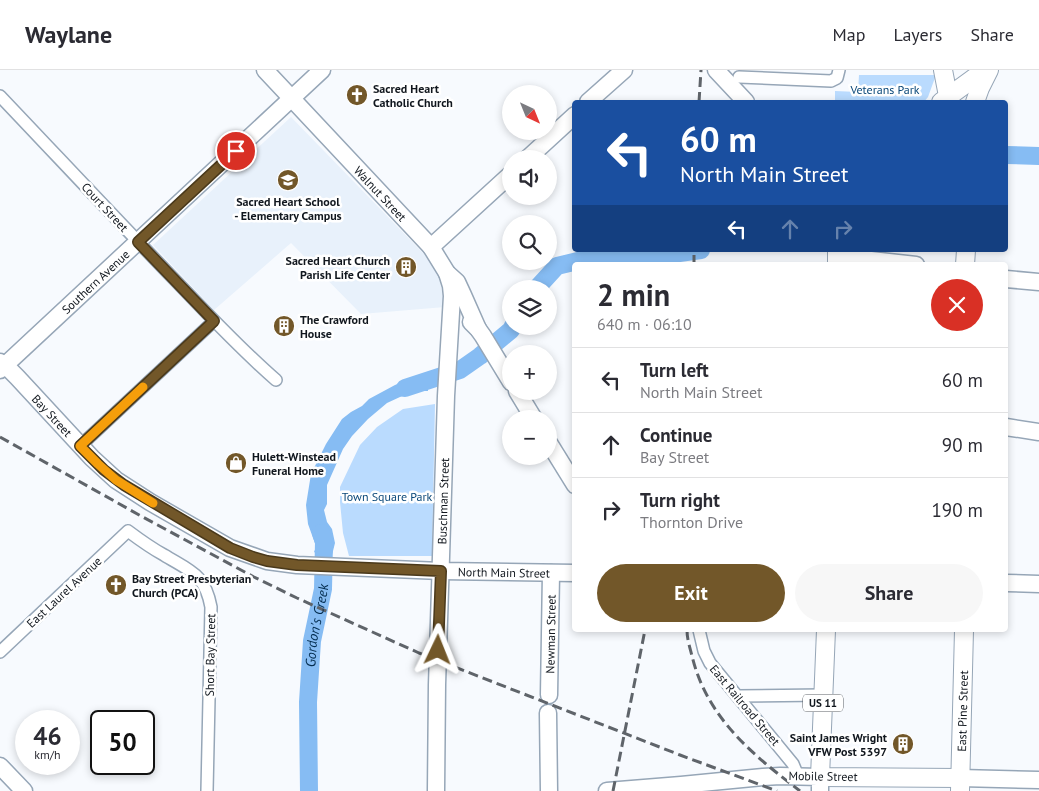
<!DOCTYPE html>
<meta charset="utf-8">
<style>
body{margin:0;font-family:"PT Sans",sans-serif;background:#f7f7f7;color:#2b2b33;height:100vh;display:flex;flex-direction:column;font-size:19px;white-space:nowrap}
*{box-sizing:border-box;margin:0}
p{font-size:16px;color:#7c7c81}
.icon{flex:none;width:28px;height:28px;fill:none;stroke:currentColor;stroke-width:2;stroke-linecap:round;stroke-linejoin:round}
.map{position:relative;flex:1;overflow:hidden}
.sheet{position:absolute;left:572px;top:192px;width:436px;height:370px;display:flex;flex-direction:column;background:#fff;border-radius:5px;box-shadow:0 2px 8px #0003}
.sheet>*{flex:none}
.hud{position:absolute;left:572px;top:30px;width:436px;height:152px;border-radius:5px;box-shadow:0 2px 8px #0003;background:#1a4fa0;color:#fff;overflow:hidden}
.needle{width:32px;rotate:137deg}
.fabs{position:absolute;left:502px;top:15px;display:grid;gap:10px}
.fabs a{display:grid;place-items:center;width:55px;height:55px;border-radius:50%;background:#fff;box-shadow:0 2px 8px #0003;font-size:25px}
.speed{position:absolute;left:15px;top:640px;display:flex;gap:10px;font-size:25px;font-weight:700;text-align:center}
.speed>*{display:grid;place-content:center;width:65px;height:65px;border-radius:50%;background:#fff;box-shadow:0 2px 8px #0003;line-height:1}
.speed small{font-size:12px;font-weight:400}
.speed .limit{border:2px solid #111;border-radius:8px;background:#fff;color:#111}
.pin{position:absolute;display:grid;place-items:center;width:42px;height:42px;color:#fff;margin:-21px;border:2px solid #fff;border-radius:50%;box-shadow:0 1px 5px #0007}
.me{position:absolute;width:55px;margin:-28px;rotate:2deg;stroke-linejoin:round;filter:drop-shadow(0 0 4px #0008)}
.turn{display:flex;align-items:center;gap:18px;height:105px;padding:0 25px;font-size:22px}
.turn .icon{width:65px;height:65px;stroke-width:2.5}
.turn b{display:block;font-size:35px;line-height:42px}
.lanes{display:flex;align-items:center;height:48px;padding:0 25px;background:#0003;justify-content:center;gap:25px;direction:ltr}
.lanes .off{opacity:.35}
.round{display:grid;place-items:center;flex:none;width:52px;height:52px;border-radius:26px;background:#f7f7f7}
.headline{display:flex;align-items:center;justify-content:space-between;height:85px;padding:0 25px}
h1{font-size:30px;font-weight:700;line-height:38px}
.button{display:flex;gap:10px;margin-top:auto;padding:10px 25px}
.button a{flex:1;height:58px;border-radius:30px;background:#725729;color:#fff;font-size:20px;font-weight:700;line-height:58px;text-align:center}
.button a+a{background:#f7f7f7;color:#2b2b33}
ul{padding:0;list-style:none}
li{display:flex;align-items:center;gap:15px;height:65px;padding:0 25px;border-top:1px solid #e1e1e2}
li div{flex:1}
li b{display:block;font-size:19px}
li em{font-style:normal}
header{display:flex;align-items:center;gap:30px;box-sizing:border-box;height:70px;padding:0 25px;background:#fff;border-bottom:1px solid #e1e1e2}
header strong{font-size:24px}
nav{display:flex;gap:28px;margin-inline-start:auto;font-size:18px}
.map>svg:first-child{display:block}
.built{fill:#e8f1fb}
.green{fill:#badbfe}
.water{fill:#86bcf3}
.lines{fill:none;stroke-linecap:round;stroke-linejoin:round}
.river{stroke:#86bcf3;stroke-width:18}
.street-casing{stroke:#96a6b7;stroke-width:14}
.secondary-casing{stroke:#96a6b7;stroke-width:19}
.primary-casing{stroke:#96a6b7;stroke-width:20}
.street{stroke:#fff;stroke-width:11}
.secondary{stroke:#fff;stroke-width:16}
.primary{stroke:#fff;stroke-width:18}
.rail{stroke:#5f646a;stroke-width:3;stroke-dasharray:10 5;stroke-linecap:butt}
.route-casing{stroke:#4a391b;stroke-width:12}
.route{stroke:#725729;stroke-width:9}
.slow{stroke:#f59e0b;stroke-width:9}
.labels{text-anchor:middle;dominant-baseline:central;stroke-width:5;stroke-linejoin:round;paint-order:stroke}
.shield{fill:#fff;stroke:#585d62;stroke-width:1}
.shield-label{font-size:11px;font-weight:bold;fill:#11171e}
.poi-label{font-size:12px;font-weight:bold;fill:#11171e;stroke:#fff;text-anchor:start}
.park-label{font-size:12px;fill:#094778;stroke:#fff}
.street-label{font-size:12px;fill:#11171e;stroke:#fff}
.water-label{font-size:14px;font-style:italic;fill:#042d4f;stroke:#fff}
</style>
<header>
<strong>Waylane</strong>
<nav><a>Map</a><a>Layers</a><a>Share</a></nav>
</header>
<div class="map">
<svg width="1039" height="721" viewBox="0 0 1039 721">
<rect width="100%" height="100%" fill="#f7fafe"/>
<!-- built -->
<path class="built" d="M291,47L424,184L438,202L445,237L361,244L291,173L214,240L153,175Z"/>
<!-- green -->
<path class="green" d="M859,5H936L928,27L924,32H835V21L858,22Z
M435,334L432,486H349L343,463L340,432V417L360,375L377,357L403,339Z"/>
<!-- water -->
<path class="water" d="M427,305L428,321H421L400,327L387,333L368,349L352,366L343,379L327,415V434L324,440L327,452L332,459L335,473L332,485H316L314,481L317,479L308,454L306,435L311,404L326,374L342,349L351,342L362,336L369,329L395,315L415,307Z"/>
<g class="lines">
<!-- river -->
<g class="river">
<path d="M1006,85L1039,86"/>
<path d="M536,219L557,196L611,183L665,185L701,180"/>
<path d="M405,318L460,300L480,286L511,260L513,256"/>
<path id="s1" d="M309,721L308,632L312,571L323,519L324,472L321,463"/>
</g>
<!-- street casing -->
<g class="street-casing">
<path id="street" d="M739,7L831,11L837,8L839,0
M0,26C58,87 115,148 173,208C207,243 239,278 276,310
M80,376L214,251
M699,560L704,581L710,593L793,694L798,706
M0,582L128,461C140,470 151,478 164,485C190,501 205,504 211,537L207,721
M738,626L823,625"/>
</g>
<!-- secondary casing -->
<g class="secondary-casing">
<g id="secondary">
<path id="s2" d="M265,0L431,177L447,203L457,212L463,225L478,259"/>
<path d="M716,0L746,32"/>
<path d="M588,32L624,0"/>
<path d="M527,89L575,45"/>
<path d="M431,177L511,104"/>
<path d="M837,187L853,188L916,195"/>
<path d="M1006,209L1039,212"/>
<path d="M471,252L478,259L483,266L511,312"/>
<path id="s3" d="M0,292L5,295L17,307L92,388L116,410L150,432L230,478L267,491L297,495L441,501L575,503"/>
<path id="s4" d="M0,300L322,0"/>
<path d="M517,321L534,349"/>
<path d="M1006,357L1039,362"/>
<path d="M549,373L575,415"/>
<path d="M1006,513L1039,514"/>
<path id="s5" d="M549,625L551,503"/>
<path d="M548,643L549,721"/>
<path d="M0,696L24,721"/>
<path d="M960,708L1039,710"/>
<path id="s6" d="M436,721L437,615L446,326L452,226L451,216L447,203"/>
<path d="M607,721L681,715L763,707L780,706L820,707V721"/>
</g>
</g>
<!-- primary casing -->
<g class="primary-casing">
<g id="primary">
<path d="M943,0L948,26"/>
<path d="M941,32L985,0"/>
<path d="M975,32L980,18L989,0"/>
<path d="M837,195V180"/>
<path d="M965,195L966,180"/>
<path d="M826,560L820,707L960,708"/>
<path id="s7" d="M960,721L964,560"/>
</g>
</g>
<!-- street -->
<use href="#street" class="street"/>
<!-- secondary -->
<use href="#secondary" class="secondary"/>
<!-- primary -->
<use href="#primary" class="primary"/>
<!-- rail -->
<path class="rail" d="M699,32L701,0
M694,195V180
M0,367L141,446L254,507L297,528L419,583L680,685L777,721
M687,560C687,569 690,578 692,586C707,648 752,684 800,721
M613,721L645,560"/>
</g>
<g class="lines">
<!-- route casing -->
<g class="route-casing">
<path id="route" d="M236,81L138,172L214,251L80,376L104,400L124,415L230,478L253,487L267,491L297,495L441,501L438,580"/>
</g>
<!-- route -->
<use href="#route" class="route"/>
<!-- slow -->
<path class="slow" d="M143,317L80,376L98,394L116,410L153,433"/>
</g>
<!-- icons -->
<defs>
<g id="church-disc" transform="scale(1.125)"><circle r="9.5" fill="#725729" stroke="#fff"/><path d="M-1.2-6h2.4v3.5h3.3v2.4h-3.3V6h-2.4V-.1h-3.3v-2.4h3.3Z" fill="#fff"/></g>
<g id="school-disc" transform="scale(1.125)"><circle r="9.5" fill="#725729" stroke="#fff"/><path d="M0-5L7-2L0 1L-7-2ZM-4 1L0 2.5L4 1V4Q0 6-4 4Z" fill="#fff"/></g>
<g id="building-disc" transform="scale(1.125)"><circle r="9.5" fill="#725729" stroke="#fff"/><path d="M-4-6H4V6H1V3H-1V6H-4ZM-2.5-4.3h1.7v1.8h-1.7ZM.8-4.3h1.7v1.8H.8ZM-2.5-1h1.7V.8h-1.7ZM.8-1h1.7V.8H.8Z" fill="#fff"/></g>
<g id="shop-disc" transform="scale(1.125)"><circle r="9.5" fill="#725729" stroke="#fff"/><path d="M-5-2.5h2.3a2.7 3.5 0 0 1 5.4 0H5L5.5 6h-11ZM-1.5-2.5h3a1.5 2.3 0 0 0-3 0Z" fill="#fff"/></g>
</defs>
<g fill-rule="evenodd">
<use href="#church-disc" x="357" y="25"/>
<use href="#school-disc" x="288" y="110"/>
<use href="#building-disc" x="406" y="197"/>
<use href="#building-disc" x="284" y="256"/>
<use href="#shop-disc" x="236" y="393"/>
<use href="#church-disc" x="116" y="515"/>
<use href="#building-disc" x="903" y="674"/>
</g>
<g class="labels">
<!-- shield labels -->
<rect class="shield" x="803" y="624.5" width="40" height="17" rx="4"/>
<g class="shield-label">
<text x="823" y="633">US 11</text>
</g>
<!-- poi labels -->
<g class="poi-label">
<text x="373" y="18">Sacred Heart<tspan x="373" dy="14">Catholic Church</tspan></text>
<text x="288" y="131" text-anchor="middle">Sacred Heart School<tspan x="288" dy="14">- Elementary Campus</tspan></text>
<text x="390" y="190" text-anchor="end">Sacred Heart Church<tspan x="390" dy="14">Parish Life Center</tspan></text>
<text x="300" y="249">The Crawford<tspan x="300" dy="14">House</tspan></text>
<text x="252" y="386">Hulett-Winstead<tspan x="252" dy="14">Funeral Home</tspan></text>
<text x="132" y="508">Bay Street Presbyterian<tspan x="132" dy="14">Church (PCA)</tspan></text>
<text x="887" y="667" text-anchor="end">Saint James Wright<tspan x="887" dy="14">VFW Post 5397</tspan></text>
</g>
<!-- park labels -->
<g class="park-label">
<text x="885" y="19">Veterans Park</text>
<text x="387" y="426">Town Square Park</text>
</g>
<!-- street labels -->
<g class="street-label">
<text stroke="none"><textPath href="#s2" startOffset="169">Walnut Street</textPath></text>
<text transform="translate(105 137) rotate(47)">Court Street</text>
<text stroke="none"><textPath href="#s4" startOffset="130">Southern Avenue</textPath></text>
<text stroke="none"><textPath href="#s3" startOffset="75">Bay Street</textPath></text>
<text stroke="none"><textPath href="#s6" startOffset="290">Buschman Street</textPath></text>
<text stroke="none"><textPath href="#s3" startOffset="575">North Main Street</textPath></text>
<text transform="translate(64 522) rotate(-43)">East Laurel Avenue</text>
<text stroke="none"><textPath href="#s5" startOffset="61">Newman Street</textPath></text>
<text transform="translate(210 585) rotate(-89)">Short Bay Street</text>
<text transform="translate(745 635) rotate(50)">East Railroad Street</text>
<text stroke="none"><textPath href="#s7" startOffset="80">East Pine Street</textPath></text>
<text transform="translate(823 706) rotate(1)">Mobile Street</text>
</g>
<!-- water labels -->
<g class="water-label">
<text stroke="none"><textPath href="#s1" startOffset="166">Gordon's Creek</textPath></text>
</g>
</g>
</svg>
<div class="fabs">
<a><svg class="needle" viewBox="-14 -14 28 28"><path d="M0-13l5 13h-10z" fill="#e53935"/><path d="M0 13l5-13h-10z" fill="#7c7c81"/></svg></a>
<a><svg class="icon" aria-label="sound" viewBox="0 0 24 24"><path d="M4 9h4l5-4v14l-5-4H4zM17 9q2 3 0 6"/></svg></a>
<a><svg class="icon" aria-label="search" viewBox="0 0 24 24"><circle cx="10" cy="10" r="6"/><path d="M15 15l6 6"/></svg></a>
<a><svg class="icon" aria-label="layers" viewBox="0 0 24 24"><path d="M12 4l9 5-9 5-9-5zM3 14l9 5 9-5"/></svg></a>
<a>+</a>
<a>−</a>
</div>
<div class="speed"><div>46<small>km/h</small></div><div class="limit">50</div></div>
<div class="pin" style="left:236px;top:81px;background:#d93025"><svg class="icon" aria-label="arrive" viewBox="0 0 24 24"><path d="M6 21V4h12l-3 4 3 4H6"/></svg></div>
<svg class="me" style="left:438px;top:580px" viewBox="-20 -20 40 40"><path d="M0-17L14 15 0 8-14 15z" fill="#725729" stroke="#fff" stroke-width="4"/></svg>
<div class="hud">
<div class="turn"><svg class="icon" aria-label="left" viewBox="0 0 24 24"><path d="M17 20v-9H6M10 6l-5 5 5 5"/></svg><div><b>60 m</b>North Main Street</div></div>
<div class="lanes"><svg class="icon" aria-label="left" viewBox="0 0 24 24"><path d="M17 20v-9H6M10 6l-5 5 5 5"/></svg><svg class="icon off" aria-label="ahead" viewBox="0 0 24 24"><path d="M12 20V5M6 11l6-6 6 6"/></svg><svg class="icon off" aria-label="right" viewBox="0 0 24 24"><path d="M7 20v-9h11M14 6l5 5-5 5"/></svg></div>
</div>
<section class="sheet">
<div class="headline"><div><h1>2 min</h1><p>640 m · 06:10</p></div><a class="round" style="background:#d93025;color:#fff"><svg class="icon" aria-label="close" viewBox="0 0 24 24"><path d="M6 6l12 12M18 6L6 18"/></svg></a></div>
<ul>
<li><svg class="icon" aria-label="left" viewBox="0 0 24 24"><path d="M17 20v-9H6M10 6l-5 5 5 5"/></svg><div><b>Turn left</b><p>North Main Street</p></div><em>60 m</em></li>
<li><svg class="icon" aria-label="ahead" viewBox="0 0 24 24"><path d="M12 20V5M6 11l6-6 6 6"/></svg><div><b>Continue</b><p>Bay Street</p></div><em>90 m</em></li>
<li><svg class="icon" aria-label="right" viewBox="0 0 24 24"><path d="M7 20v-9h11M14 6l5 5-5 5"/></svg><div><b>Turn right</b><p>Thornton Drive</p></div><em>190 m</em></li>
</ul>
<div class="button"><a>Exit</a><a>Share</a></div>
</section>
</div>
